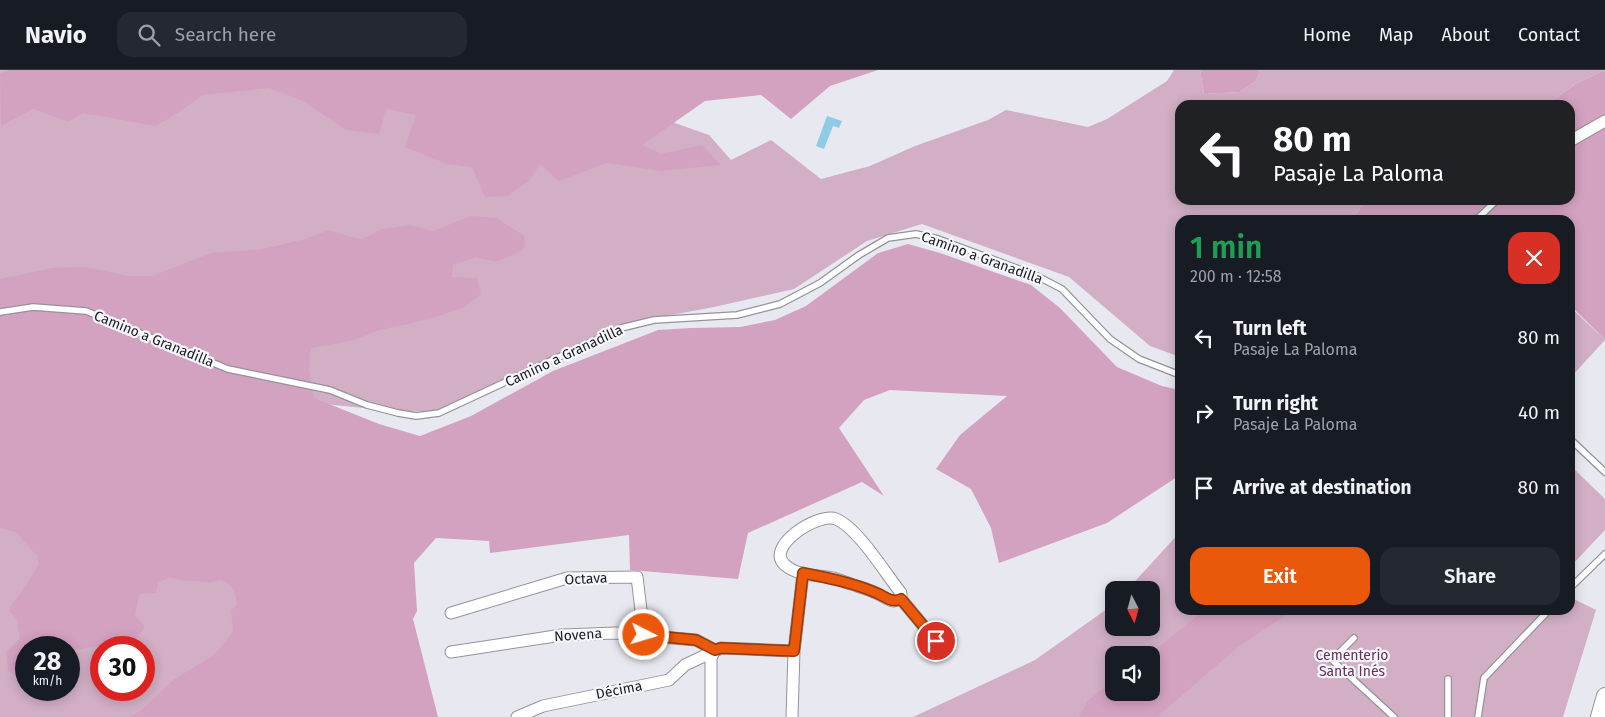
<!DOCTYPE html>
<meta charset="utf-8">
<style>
body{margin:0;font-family:"Fira Sans",sans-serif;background:#242831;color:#f1f3f6;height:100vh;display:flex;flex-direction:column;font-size:19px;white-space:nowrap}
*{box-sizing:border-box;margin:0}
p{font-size:16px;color:#9ea1a6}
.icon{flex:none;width:28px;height:28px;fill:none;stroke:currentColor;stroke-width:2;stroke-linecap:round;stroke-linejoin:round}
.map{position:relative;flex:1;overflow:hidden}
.panel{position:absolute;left:1175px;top:145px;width:400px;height:400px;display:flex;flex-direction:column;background:#171b24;border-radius:15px;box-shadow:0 2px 12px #0003}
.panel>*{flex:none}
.banner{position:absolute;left:1175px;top:30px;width:400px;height:105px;border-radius:15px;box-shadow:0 2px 12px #0003;background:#202124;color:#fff;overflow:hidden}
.needle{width:32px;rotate:174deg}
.controls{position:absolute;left:1105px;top:511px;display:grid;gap:10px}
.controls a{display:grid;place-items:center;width:55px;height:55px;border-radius:10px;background:#171b24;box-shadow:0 2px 12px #0003;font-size:25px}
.speed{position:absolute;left:15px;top:566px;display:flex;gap:10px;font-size:25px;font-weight:700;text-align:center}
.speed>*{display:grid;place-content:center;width:65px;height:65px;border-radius:50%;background:#171b24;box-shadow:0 2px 12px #0003;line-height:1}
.speed small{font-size:12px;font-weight:400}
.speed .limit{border:8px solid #d22;background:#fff;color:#111}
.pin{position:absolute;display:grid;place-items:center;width:42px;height:42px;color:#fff;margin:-21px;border:2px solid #fff;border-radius:50%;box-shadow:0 1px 5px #0007}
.me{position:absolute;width:55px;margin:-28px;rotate:95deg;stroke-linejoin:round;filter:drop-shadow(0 0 4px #0008)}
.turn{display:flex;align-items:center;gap:18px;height:105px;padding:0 15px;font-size:22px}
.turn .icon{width:65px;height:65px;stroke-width:2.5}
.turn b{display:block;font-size:35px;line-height:42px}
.round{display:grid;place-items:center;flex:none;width:52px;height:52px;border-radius:15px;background:#242831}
.summary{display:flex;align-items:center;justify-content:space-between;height:85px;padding:0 15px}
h1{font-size:30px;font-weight:600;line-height:38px;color:#1e9e55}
.action{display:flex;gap:10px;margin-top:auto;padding:10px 15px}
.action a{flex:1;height:58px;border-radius:15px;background:#ea580c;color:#fff;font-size:20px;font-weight:600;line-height:58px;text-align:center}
.action a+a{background:#242831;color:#f1f3f6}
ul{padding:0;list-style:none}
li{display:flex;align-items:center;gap:15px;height:75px;padding:0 15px}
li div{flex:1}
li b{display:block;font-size:19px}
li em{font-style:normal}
header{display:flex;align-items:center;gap:30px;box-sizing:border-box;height:70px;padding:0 25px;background:#171b24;border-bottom:1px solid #363941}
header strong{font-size:24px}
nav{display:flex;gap:28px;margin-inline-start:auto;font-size:18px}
.search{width:350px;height:45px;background:#242831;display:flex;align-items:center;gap:12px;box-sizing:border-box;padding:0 18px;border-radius:15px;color:#9ea1a6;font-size:19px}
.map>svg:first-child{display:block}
.green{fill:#d2afc4;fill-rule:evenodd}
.forest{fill:#d4a2c1}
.water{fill:#90cbe6}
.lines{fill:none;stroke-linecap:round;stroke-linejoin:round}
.lane-casing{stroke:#93939a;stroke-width:8}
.street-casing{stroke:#93939a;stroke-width:13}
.secondary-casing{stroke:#93939a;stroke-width:18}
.lane{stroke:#fff;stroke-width:5.5}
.street{stroke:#fff;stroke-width:11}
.secondary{stroke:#fff;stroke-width:16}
.route-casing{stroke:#983908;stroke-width:12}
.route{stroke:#ea580c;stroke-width:9}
.labels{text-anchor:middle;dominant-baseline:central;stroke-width:4.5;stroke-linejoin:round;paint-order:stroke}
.street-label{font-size:14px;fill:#1b1b1e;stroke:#f6f6fe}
.park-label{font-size:14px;fill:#6a2e57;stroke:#f6f6fe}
</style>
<header>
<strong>Navio</strong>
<div class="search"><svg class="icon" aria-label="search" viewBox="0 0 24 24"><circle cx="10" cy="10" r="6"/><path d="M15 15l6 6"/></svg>Search here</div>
<nav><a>Home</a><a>Map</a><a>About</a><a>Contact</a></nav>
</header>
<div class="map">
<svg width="1605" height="647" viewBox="0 0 1605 647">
<rect width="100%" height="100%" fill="#e8e9f0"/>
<!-- green -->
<path class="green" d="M0,0H359L658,47L709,65L731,90L771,70L821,109L870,96L915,76L988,50L1006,40L1088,57L1107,49L1167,11L1174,0H1200L1204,24L1240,22L1256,11L1260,0H1605L1577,13L1546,35H1180V130H1367L1351,150H1180V287L1150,276L1069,207L922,154L867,171L794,219L714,237L623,254L441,340L402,342L315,333L432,647H0ZM26,578H69V620H26ZM101,578H144V620H101Z
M1570,237L1605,270L1570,308Z
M1570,395L1605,429V460L1570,497Z
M1180,462V540H1570V527L1596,540L1563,647H913L1035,590L1114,534V558H1151V520H1127ZM1114,585H1151V622H1114Z"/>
<!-- forest -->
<path class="forest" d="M10,0H878L830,16L791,49L761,25L705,31L642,75L661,84L702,75L721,95L662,101L606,93L559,111L540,94L529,111L507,126L485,127L472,97L447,94L405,77L416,45L386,39L379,64L346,60L301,30L269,18L203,25L179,42L156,56L83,43L68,52L33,39L1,56L0,4Z
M1200,0H1260L1256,11L1240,22L1204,24Z
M1605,0V270L1570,235V150H1351L1367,130H1570V35H1546L1577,13Z
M471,146L497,148L524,166L525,176L522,181L496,192L476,187L453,195L452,207L477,208L481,224L465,237L428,249L376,261L351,271L311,278L309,299L314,328L379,354L420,366L471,346L553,301L658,260L690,258L740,257L775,250L806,236L878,183L908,174L940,183L1031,215L1060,238L1117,297L1162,316L1180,320V405L1107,453L999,493L991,458L971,419L936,399L960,365L1007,326L890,320L864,330L839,358L884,426L862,412L748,463L738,509L630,500L629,465L490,483L489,471L436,468L414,493L417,541L413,549L438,647H128L142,640L173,610L214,585L233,562L231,541L237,534C236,525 232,512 220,510C217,510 212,513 209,512C196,511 182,512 170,507L158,513L156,523L139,524L135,545L145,557L135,570L69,581V578H26V597L17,605L8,601L6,582L20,569L17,549L9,541L13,532L20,524L39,494L37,486L16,462L0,458V209L52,198L85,197L129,206H152L212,183L262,179L305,169L329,160L351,167L362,169L382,159L410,155L433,161Z
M1205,540H1294L1238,577L1157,647H1079L1088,630L1114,611V622H1151V585H1148Z"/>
<!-- water -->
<path class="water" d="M827,46L842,51L839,58L833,56L824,79L816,76Z"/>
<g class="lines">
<!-- lane casing -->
<g class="lane-casing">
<path id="lane" d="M1476,150L1497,130
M0,242L33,237L86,241L228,299L330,320L367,335L398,343L416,346L439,343L621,258L654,250L737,245L780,234L820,213L859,185L888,168L916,164L938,169L1035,205L1062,219L1110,269L1139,289L1180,305
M1570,369L1605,402
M1570,518L1605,484
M1354,568L1332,590L1394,647
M1448,647V609
M1478,647L1484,608L1549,540"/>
</g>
<!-- street casing -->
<g class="street-casing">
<path id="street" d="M1570,71L1605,51
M901,529C898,530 896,531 893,531C888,530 881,525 876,523C868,519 859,517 851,514C845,512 839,510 833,508C818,505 797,506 785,495C764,477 818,442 836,449C858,458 885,503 901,523V529L936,571
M451,543L567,508L637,507L644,565
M451,582L562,565L616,563L696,570L715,580
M517,647L543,636L669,610L685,595L721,578L794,581
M711,647V588L715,580
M792,647L794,581L803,503"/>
</g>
<!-- secondary casing -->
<g class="secondary-casing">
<path id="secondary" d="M1599,647L1605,626"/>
</g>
<!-- lane -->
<use href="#lane" class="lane"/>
<!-- street -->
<use href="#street" class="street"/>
<!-- secondary -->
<use href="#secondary" class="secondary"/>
</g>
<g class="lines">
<!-- route casing -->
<g class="route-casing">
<path id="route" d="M644,565L696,570L715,580L721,578L794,581L803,503C829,508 854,513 879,524C886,528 893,533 901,529L936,571"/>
</g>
<!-- route -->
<use href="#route" class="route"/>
</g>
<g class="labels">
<!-- street labels -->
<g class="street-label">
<text transform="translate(982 188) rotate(20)">Camino a Granadilla</text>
<text transform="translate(154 269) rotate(22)">Camino a Granadilla</text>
<text transform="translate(564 286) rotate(-25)">Camino a Granadilla</text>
<text transform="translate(586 509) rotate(-3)">Octava</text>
<text transform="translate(578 565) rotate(-4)">Novena</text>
<text transform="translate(619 620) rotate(-11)">Décima</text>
</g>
<!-- park labels -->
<g class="park-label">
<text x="1352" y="585">Cementerio<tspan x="1352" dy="16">Santa Inés</tspan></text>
</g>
</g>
</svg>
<div class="controls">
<a><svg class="needle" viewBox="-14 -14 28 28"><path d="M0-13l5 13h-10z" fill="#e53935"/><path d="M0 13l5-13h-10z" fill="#9ea1a6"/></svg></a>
<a><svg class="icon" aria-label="sound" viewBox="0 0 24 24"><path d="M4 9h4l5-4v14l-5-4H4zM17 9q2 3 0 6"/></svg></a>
</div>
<div class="speed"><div>28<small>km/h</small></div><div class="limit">30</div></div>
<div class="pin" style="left:936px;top:571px;background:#d93025"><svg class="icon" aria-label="arrive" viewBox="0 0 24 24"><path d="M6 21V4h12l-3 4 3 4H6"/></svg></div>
<svg class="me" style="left:644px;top:565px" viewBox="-20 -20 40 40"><circle r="17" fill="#ea580c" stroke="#fff" stroke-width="3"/><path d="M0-11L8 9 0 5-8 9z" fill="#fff"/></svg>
<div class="banner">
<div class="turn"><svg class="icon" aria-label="left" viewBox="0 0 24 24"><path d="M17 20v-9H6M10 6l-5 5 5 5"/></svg><div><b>80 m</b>Pasaje La Paloma</div></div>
</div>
<section class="panel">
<div class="summary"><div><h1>1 min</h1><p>200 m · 12:58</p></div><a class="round" style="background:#d93025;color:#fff"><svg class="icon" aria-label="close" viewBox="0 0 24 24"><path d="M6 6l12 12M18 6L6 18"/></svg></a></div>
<ul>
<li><svg class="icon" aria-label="left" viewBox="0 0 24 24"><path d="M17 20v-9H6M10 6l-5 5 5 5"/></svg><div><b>Turn left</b><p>Pasaje La Paloma</p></div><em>80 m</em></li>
<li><svg class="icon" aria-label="right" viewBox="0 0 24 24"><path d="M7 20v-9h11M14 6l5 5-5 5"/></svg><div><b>Turn right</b><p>Pasaje La Paloma</p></div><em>40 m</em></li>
<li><svg class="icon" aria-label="arrive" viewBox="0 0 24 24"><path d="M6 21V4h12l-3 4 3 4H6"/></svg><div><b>Arrive at destination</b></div><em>80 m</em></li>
</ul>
<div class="action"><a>Exit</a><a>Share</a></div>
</section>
</div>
